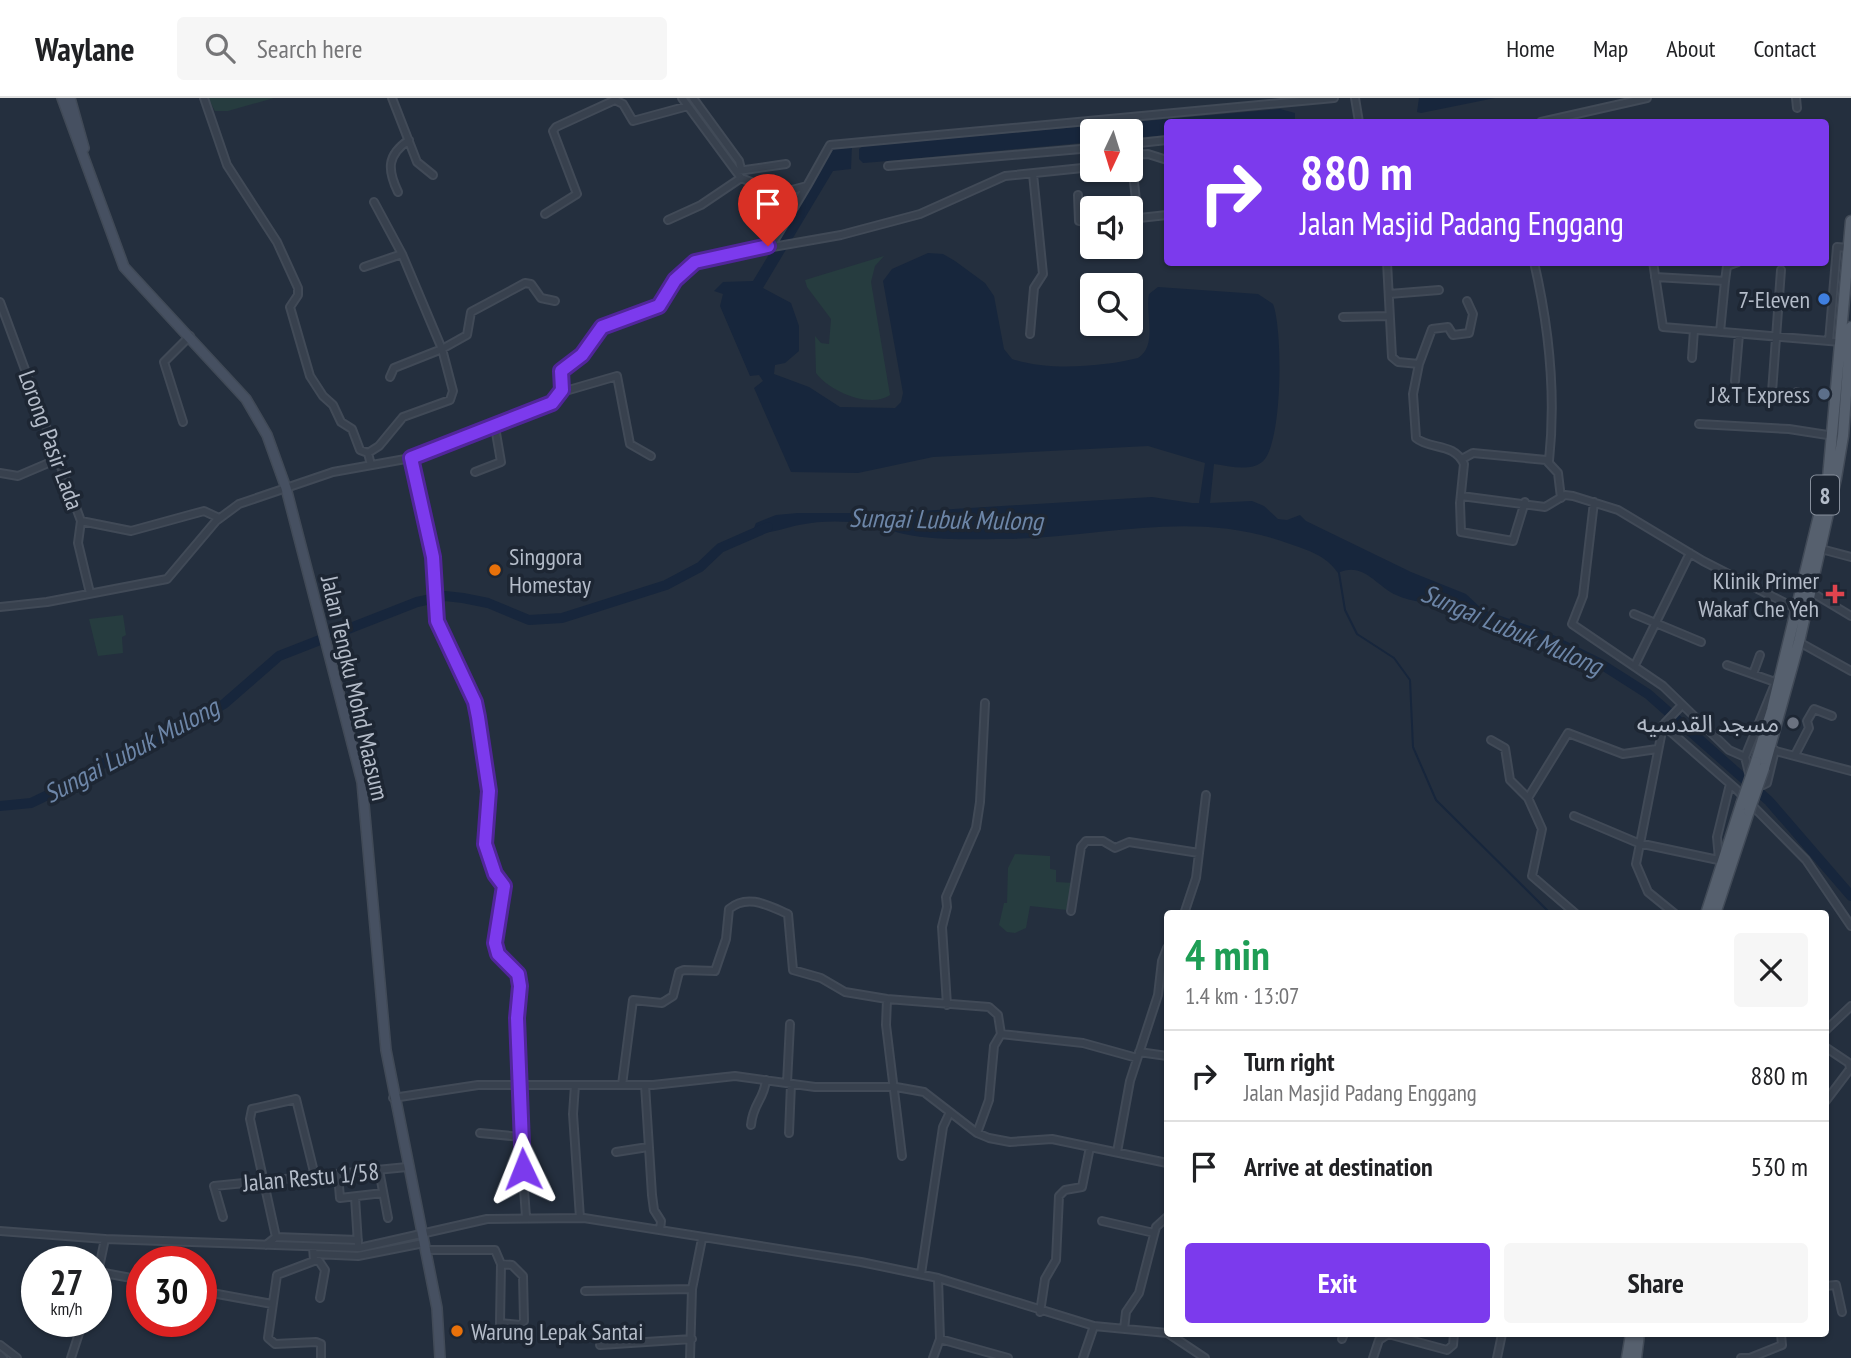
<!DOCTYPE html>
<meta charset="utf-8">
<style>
body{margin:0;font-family:"PT Sans Narrow","Noto Sans Arabic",sans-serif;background:#f6f6f6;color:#202124;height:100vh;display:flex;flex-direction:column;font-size:26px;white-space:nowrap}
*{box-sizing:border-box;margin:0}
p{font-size:23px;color:#757577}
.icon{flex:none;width:38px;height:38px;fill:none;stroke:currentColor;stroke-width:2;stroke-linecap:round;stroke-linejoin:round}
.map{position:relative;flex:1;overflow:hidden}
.panel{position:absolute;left:1164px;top:812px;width:665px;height:427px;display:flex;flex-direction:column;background:#fff;border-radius:7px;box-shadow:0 2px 5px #0004}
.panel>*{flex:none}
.banner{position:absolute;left:1164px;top:21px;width:665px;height:147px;border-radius:7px;box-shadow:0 2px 5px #0004;background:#7c3aed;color:#fff;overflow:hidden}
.needle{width:46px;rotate:184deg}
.fabs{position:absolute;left:1080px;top:21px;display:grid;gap:14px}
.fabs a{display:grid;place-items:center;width:63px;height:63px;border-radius:7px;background:#fff;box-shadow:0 2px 5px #0004;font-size:35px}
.speed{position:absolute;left:21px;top:1148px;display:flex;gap:14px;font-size:35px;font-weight:700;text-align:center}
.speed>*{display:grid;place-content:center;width:91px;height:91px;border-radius:50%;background:#fff;box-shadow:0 2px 5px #0004;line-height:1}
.speed small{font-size:18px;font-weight:400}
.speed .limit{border:10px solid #d22;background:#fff;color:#111}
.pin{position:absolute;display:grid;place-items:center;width:60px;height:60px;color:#fff;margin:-72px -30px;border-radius:50% 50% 50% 0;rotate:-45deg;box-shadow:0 0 7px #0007}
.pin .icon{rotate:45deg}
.me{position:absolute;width:77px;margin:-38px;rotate:358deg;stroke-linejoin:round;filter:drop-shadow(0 0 5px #0008)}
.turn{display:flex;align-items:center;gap:24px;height:147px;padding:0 21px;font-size:32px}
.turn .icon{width:91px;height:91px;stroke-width:2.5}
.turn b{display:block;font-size:49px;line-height:60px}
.round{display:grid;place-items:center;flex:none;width:74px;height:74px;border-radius:7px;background:#f6f6f6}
.overview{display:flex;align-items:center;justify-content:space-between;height:119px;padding:0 21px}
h1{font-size:42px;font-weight:700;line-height:52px;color:#1e9e55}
.button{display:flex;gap:14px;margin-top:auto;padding:14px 21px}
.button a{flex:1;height:80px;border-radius:7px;background:#7c3aed;color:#fff;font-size:28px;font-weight:700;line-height:80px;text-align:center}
.button a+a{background:#f6f6f6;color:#202124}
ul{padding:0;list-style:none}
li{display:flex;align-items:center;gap:21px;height:91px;padding:0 21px;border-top:2px solid #e0e0e0}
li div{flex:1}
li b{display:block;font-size:26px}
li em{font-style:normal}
header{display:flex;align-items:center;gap:42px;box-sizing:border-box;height:98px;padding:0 35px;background:#fff;border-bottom:2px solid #e0e0e0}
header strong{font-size:33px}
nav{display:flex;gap:38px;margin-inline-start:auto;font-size:24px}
.search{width:490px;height:63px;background:#f6f6f6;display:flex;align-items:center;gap:18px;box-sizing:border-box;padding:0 24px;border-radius:7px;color:#757577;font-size:26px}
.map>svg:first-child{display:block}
.green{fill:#263c3f}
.water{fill:#17263c}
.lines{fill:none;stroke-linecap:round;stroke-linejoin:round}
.stream{stroke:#17263c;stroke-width:2}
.river{stroke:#17263c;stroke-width:10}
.street-casing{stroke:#414a57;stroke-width:10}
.secondary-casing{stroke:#414a57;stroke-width:12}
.primary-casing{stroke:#414a57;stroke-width:13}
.street{stroke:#38414e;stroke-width:6}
.secondary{stroke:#465061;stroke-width:9}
.primary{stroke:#56606e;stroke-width:10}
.primary-bridge-casing{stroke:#414a57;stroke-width:13;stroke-linecap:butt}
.primary-bridge{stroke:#56606e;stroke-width:10}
.route-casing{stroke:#51269a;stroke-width:18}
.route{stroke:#7c3aed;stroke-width:12}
.shop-dot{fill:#3f7fe0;stroke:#1d2633;stroke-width:2.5}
.service-dot{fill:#5c6f8a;stroke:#1d2633;stroke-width:2.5}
.food-dot{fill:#e8710a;stroke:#1d2633;stroke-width:2.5}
.health-dot{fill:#e0444e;stroke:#1d2633;stroke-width:2.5}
.worship-dot{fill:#6b7280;stroke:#1d2633;stroke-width:2.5}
.labels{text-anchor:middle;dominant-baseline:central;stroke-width:7;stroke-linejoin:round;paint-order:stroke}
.shield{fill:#1d2633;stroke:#878f9c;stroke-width:2}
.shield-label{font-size:23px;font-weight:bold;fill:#b4bcc9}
.poi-label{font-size:24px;fill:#b4bcc9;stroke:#1d2633;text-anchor:end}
.street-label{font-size:24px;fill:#b4bcc9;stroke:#1d2633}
.water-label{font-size:26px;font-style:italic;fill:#6d86a8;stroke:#1d2633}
</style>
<header>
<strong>Waylane</strong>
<div class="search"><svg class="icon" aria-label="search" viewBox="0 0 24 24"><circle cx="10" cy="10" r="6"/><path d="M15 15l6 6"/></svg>Search here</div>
<nav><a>Home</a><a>Map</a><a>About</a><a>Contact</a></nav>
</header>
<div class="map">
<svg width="1851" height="1260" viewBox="0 0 1851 1260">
<rect width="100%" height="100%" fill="#242f3e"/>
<!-- green -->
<path class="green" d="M208,0H274L228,13H215Z
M884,158L875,168L871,184L890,297C870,311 829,293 816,275L815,238L821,245L829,246L831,221L807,189L805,182Z
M123,517L126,537L122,539L123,555L98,558L89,521Z
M1015,756L1050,758V771L1056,772V784L1074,785L1067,812L1030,808L1026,830L1015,835L1007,834L999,827L1004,805H1007L1008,770Z"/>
<!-- water -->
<path class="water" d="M1419,0H1495L1421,15L1417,14Z
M1280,11L1295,15V24H1167V37L1131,40L1130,33H1092V44L876,64L863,65L859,61V51L863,48Z
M852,46L851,71L833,73L763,190L791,205L799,228V253L785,265L775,267L774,276L809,289L840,309L895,310L901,304L903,295L883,183L892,171L928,155L943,156L955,163L985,185L994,198L1004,251L1012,261C1048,273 1101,269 1138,260C1158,247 1145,216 1149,196L1158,189L1258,196L1273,206C1283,231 1283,348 1262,364C1249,374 1229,368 1214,366L1210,405L1252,403L1264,408L1278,421L1287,422L1300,417L1306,423L1411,474L1466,496L1484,513L1486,520C1474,523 1461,513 1450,509C1432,504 1412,505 1396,497C1375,487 1363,463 1338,475C1325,457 1310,453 1290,446C1193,410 1103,440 1005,441C973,441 936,443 904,436C887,432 871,425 852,424C835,423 817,423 799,427C785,430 772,435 758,435L754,430L756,425L776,417L798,415H888L1152,399L1192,405H1199L1205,365L1148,348L933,359L858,375L791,374L754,290L763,283L759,277L750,278L720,208L723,196L714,193L723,184L753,183L834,48Z"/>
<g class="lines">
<!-- stream -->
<path class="stream" d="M1339,475L1345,512L1357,536L1394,560L1410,582L1413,649L1436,702L1551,816"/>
<!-- river -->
<path class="river" d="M1474,514L1546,539L1601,566L1648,596L1769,703L1851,798
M0,708L31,705L75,684L113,659L183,629L224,606L279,558L417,504L445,498L463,500L488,505L529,522L562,520L666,487L700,469L720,450L768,429"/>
<!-- street casing -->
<g class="street-casing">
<path id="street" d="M204,0L227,67L277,144L298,190V197L290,209L310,278L323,298L333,307L341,324L352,331L360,352L368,355
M392,0L417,64L433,77
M682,0L741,80L764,89L768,148
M693,0L739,63L741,71
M1355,0L1359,24
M1796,0L1797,10
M1541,24L1647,0
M1130,46L1167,42
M1130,57L1148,56L1167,62
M1131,57L1138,120
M888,68L1092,50
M738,73L786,66
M398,94C387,71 387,57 409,42
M1078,97L1079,123L1092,126
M765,99L807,88L830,47L1334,0
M374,104L402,156L442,251L394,270L390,279
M545,116L577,96L553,33L556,29L615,2L623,6L633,23L688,8
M1130,121L1167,117
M668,122L701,107L741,80
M771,148L807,88
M1387,164L1392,259L1398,264L1419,266L1413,296L1416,340C1430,352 1454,344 1464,366L1460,405L1461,434L1513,443L1525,404
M1534,164C1549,229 1556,298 1549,363
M1653,164L1663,229L1841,244
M364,169L402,156
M1781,172L1772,294L1793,299L1797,294
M1655,179L1725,183L1727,168L1738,164
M1389,196L1439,192
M0,204L81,423L131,433L204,413L219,420
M1343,219L1389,218
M1720,234L1725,183
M1030,236L1034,190L1043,176L1033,76
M1829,243L1837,149L1849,150
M1692,260L1694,232
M1419,266L1432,231L1448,229L1453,237L1469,235L1473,216L1467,203
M1735,283L1739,236
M562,294L617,278L630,346L651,358
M183,324L164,264L190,238
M1699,326L1789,331L1834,338
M411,360L433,459L437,523L475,604L478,619L489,693L484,736L495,776L504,788L495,845L498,856L518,876L520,888L517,920L520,963L518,1006L526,1119
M1462,361L1473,355L1546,362L1558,375L1561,400
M371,367L368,355L379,348L403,319L450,302L453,293L442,251L467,237L471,214L525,185L531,186L541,200L555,203
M475,374L501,364L495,329
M0,375L18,378L58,361
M1461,398L1545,409L1565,397L1573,398L1618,412L1703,463L1797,511
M1594,404L1583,498L1572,526L1663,588L1729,652L1745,659
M81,423L78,445L90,495
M1821,451L1851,459
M1811,494L1851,518
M0,509L47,504L167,481L216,423L239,406L333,374L411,360L552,305L562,292L561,273L579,260L602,229L659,208L675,182L699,162L841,137L920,116L1005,78L1092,69
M1634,516L1701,544
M1799,544L1851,573
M1635,567L1690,455
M1727,567L1775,584
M1753,576L1760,557
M1663,627L1736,691L1806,762L1851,828
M1491,642L1505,650L1510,682L1528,700L1542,731L1532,778L1576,816
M1772,652L1851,673
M1775,652L1767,685L1763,687L1749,675L1745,659L1777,581
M1795,657L1809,630L1807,623L1814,611L1832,618
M1528,700L1568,635L1623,656L1657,651
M1574,718L1638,745L1723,763
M1719,761L1717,739L1730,686
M1071,813L1081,749L1086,743H1103L1115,750L1129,744L1199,755
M1184,816L1196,780L1206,697
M1675,816L1648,794L1636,766L1662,633L1665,625L1682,607
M887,901L886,927L902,1058
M947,907L942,829L947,809L946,799L976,730L980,704L985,605
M1825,933L1851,908
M1825,949L1849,965L1850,971L1825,1004
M1139,954L1167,958
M787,985L790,926
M575,987L573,1016L580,1120
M622,987L633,902L662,905L673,898L679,874L684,872L715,873L726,841L729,811C748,795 769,808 788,816L793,872L821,880L845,894L887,901L989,909L998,917L1001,936L1083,945L1137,960
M645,987L652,1097L654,1112L661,1123L660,1132
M393,1000L478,987H653L735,978L815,989H896L924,994L977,1035L989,1040L1010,1044L1052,1041L1167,1065
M751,1027C753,1005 764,1002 766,982
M480,1035L522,1039
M789,1035L791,986
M977,1035L989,1002L994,948L1001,936
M616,1054L648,1049
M1117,1054L1130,983L1158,897L1162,863L1167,850
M379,1072L388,1120
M338,1076L340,1100L383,1095
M355,1099L358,1146
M223,1119L214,1088L407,1069
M1102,1123L1154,1135
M0,1133L105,1141L359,1150L487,1121L584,1120L861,1164L938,1180L1094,1228L1167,1235
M276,1139L250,1021L252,1011L296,1001L315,1078
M266,1147L276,1139L358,1142
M313,1149L314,1163L277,1177L268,1240L275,1246L316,1244L321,1246V1260
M426,1152H495L501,1166L500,1225L520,1227L524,1223L523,1178L512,1167L501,1166
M314,1156L358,1158L424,1145
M314,1163H319L325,1172L320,1200
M99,1174L142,1182
M921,1176L943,1029L950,1014
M96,1184L105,1141
M1825,1188L1836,1187L1842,1214
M201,1193L272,1206
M585,1193L692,1191
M1040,1214L1045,1181L1056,1162L1059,1098L1065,1092L1082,1089L1090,1049
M1124,1231L1126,1214L1139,1195L1156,1129L1167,1119
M1169,1236L1205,1260
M940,1241L1008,1260
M1342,1241L1344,1236
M0,1247L17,1260
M600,1247L692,1241
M0,1257L3,1260
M71,1260L83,1223
M690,1260L692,1191L702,1141
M933,1260L940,1241L938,1180
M1083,1260L1094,1228
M1373,1260L1379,1242L1388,1236L1447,1252L1453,1247L1454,1236
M1497,1260L1502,1236
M1741,1260H1749
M1750,1260L1782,1247L1781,1236"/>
</g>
<!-- secondary casing -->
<g class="secondary-casing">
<path id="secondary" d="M62,0L124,169L246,301L267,337L286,390L362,684L386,952L437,1210L440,1260
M70,0L84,50"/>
</g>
<!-- primary casing -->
<g class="primary-casing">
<path id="primary" d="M1756,664L1772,612L1828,380L1851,123
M1764,670L1799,544L1836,380L1843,338L1851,229
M1706,816L1741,707
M1715,816L1749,713
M1627,1260L1631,1236
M1636,1260L1639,1236"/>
</g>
<!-- street -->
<use href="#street" class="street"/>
<!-- secondary -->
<use href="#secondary" class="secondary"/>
<!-- primary -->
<use href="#primary" class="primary"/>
<!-- primary-bridge casing -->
<g class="primary-bridge-casing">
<path id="primary-bridge" d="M1741,707L1756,664
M1749,713L1764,670"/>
</g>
<!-- primary-bridge -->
<use href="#primary-bridge" class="primary-bridge"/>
</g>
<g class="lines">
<!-- route casing -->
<g class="route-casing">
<path id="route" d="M523,1071L517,920L520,888L518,876L498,856L495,845L504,788L495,776L485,746L489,693L478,619L475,604L437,523L433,459L411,360L552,305L562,292L561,273L582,257L602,229L659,208L675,182L695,164L768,148"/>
</g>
<!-- route -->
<use href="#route" class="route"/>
</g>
<!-- markers -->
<circle class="shop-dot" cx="1824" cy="201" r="7"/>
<circle class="service-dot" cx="1824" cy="296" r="7"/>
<g class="food-dot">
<circle cx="495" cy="472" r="7"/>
<circle cx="457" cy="1233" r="7"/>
</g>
<path class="health-dot" d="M1831.5 485.5h7v7h7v7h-7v7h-7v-7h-7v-7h7z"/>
<circle class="worship-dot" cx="1793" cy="625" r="7"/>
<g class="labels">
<!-- shield labels -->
<rect class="shield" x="1811" y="377.5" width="28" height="39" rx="5"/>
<g class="shield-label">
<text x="1825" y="397">8</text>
</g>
<!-- poi labels -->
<g class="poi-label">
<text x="1810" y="201">7-Eleven</text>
<text x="1810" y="296">J&amp;T Express</text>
<text x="509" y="458" text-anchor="start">Singgora<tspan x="509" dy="28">Homestay</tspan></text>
<text x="1819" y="482">Klinik Primer<tspan x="1819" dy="28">Wakaf Che Yeh</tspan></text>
<text x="1779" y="625">مسجد القدسيه</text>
<text x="471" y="1233" text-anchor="start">Warung Lepak Santai</text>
</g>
<!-- street labels -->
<g class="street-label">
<text transform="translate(51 342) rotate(70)">Lorong Pasir Lada</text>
<text transform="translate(355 590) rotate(77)">Jalan Tengku Mohd Maasum</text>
<text transform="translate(311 1079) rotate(-5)">Jalan Restu 1/58</text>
</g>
<!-- water labels -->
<g class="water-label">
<text transform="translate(946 421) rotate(1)">Sungai Lubuk Mulong</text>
<text transform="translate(1512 531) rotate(23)">Sungai Lubuk Mulong</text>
<text transform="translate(131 652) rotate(-28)">Sungai Lubuk Mulong</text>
</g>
</g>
</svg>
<div class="fabs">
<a><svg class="needle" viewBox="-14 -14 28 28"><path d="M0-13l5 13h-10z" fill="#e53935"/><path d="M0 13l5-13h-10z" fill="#757577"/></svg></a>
<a><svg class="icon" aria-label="sound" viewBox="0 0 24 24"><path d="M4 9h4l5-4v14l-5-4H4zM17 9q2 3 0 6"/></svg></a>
<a><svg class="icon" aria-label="search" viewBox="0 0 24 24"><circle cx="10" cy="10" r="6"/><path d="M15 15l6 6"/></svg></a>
</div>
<div class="speed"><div>27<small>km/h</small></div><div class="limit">30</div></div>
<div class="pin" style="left:768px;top:148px;background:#d93025"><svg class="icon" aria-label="arrive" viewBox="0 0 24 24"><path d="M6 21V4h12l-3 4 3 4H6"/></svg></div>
<svg class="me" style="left:523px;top:1071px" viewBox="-20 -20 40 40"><path d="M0-17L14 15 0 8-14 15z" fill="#7c3aed" stroke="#fff" stroke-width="4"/></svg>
<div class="banner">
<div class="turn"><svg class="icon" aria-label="right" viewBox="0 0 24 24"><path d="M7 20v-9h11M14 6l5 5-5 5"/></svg><div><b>880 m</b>Jalan Masjid Padang Enggang</div></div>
</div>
<section class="panel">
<div class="overview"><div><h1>4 min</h1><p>1.4 km · 13:07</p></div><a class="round"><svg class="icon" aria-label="close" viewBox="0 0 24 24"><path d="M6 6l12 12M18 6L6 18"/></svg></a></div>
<ul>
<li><svg class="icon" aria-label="right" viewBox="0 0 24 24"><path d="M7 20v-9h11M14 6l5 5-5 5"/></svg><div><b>Turn right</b><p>Jalan Masjid Padang Enggang</p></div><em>880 m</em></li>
<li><svg class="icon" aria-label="arrive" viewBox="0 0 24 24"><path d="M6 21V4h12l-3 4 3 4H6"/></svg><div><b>Arrive at destination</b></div><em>530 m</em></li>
</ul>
<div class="button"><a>Exit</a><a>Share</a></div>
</section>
</div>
